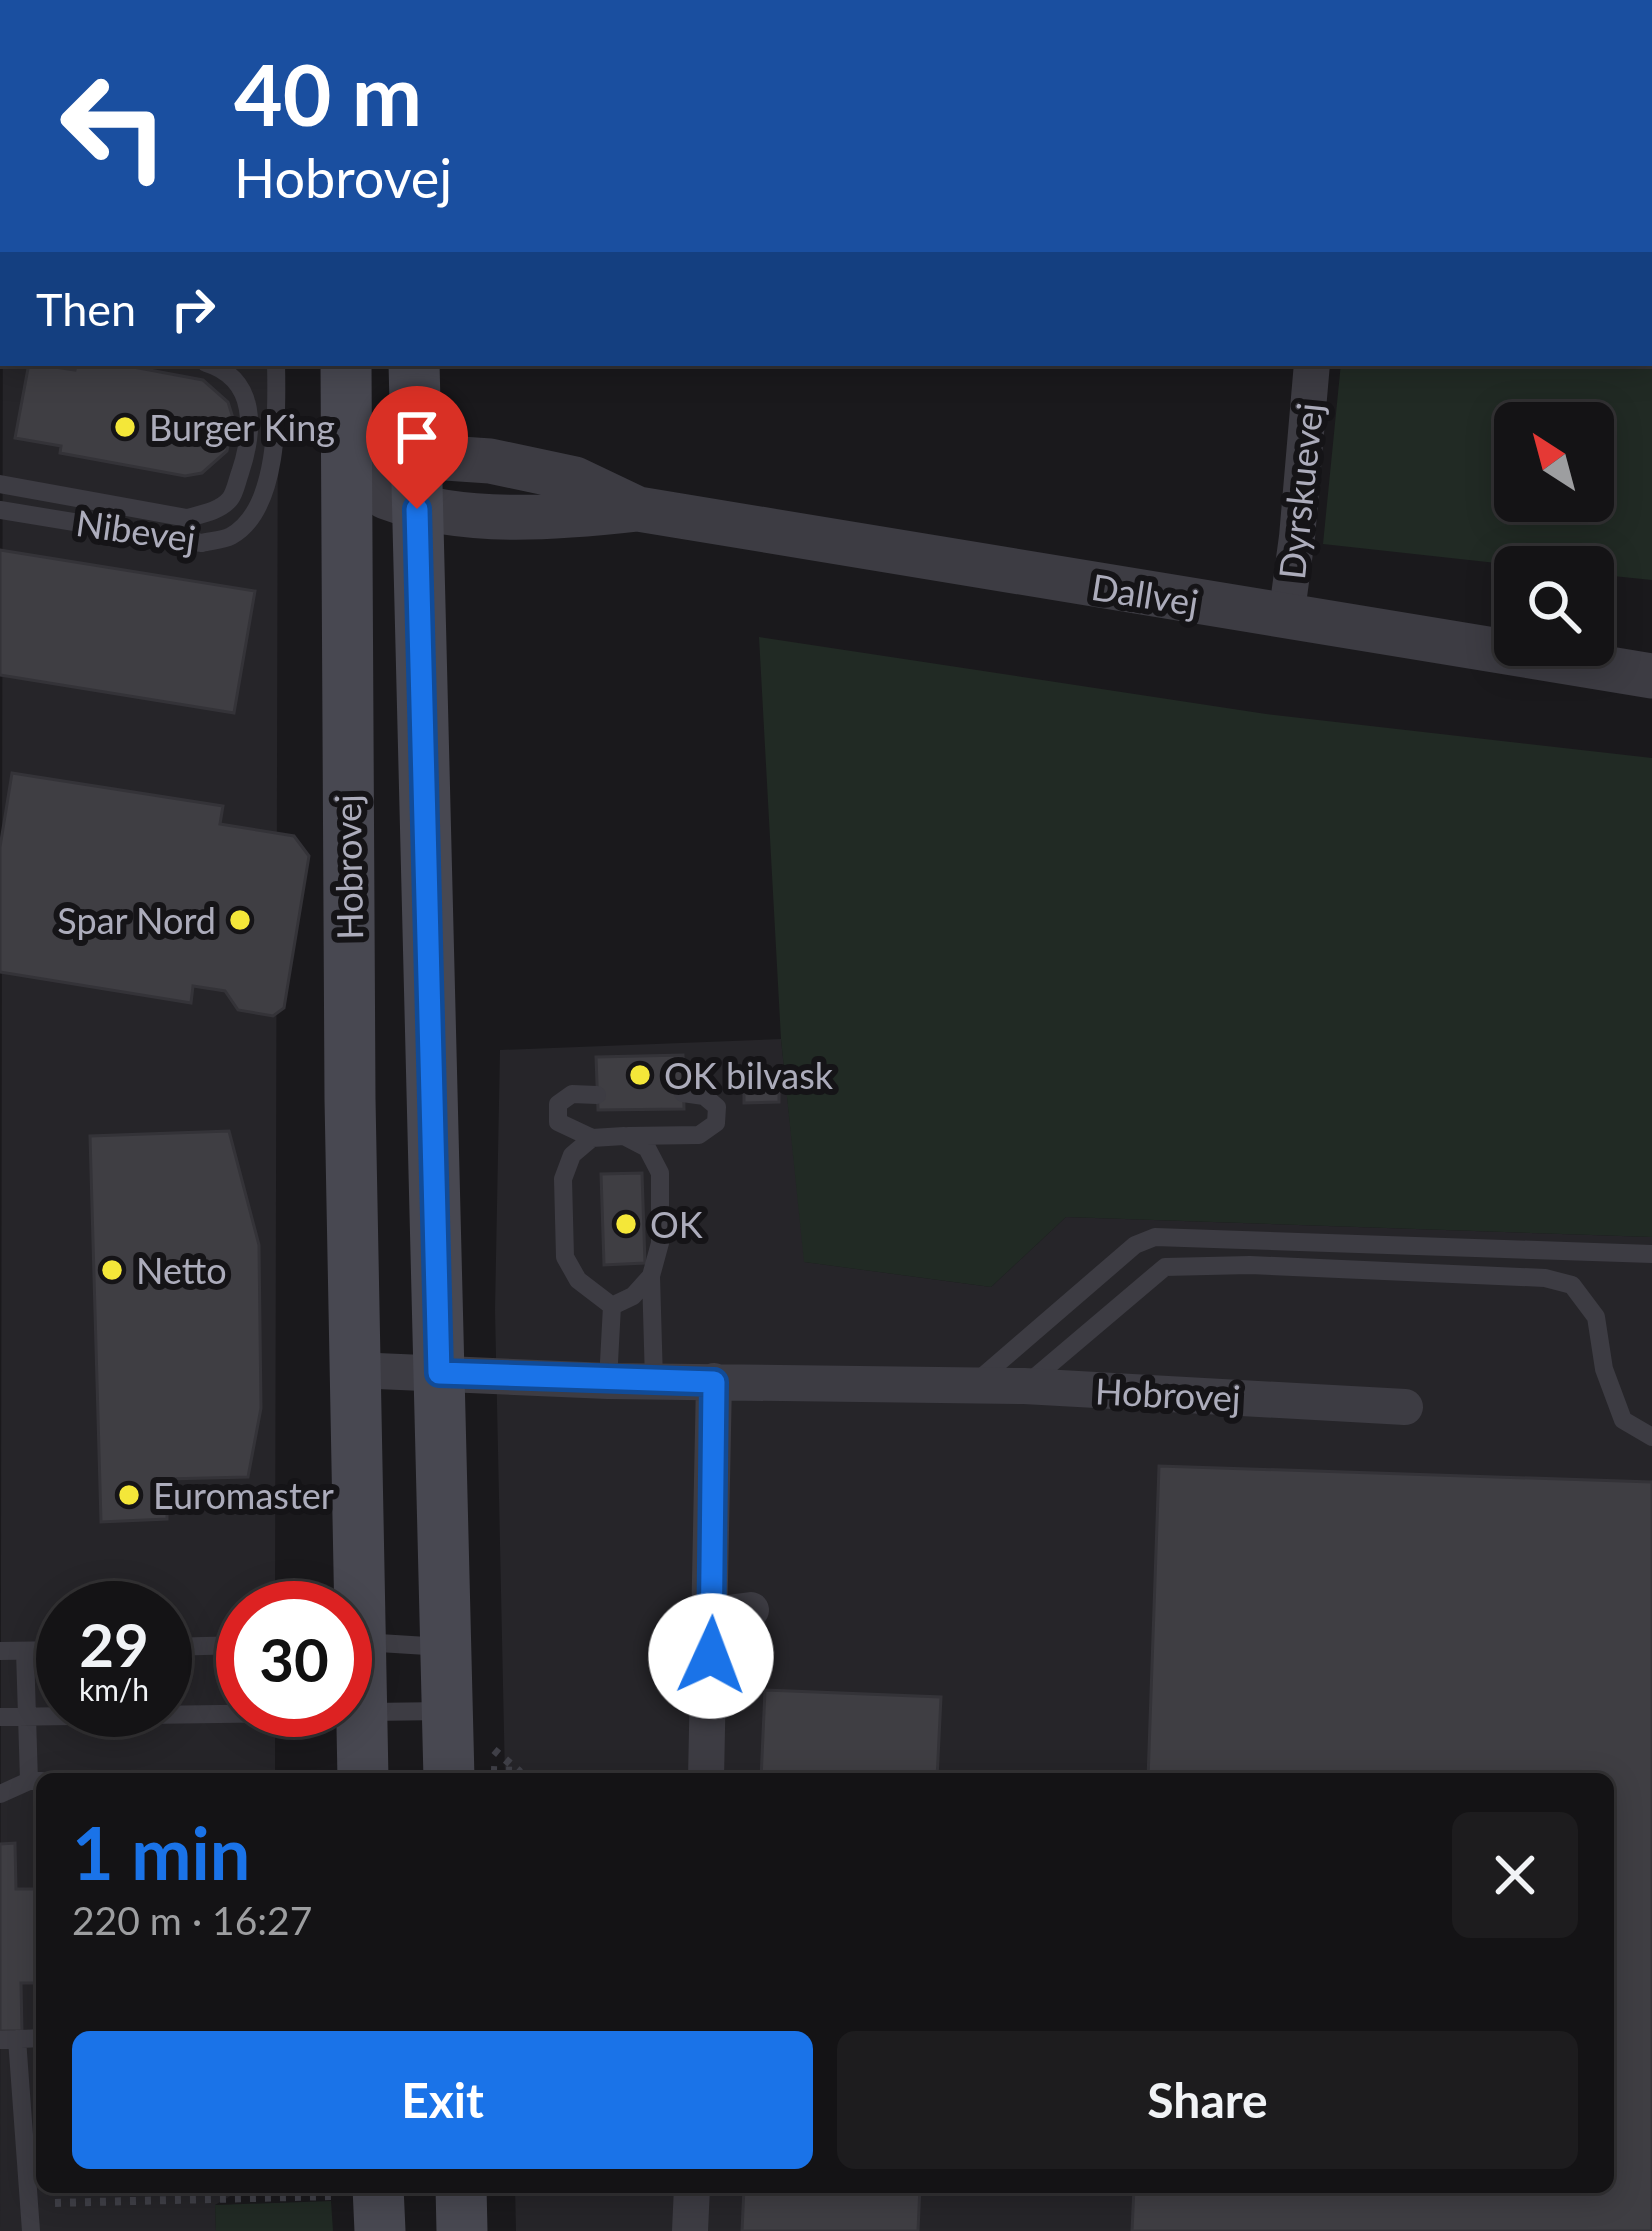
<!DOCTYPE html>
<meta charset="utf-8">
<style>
body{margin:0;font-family:Lato,sans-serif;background:#1d1c1e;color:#f1f3f6;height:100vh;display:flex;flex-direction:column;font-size:45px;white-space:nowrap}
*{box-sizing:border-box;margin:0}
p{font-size:39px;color:#9d9ea0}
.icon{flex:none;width:66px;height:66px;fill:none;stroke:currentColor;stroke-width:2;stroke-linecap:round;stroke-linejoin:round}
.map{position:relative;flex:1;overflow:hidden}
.panel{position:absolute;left:36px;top:1773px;width:1578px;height:420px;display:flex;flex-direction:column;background:#141315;border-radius:18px;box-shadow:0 6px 30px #0003,0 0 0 3px #333234}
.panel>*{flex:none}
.guide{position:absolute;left:0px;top:0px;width:1653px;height:366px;box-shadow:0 6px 30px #0003,0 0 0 3px #333234;background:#1a4fa0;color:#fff;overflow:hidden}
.needle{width:78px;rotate:324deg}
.tools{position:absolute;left:1494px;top:402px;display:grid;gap:24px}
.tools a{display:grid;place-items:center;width:120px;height:120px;border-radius:18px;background:#141315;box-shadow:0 6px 30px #0003,0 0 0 3px #333234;font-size:60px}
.speed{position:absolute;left:36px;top:1581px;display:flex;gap:24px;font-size:60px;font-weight:700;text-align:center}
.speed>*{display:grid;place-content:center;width:156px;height:156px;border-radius:50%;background:#141315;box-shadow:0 6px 30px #0003,0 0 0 3px #333234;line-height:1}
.speed small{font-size:30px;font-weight:400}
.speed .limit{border:18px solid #d22;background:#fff;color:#111}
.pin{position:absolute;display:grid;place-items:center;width:102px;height:102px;color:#fff;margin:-123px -51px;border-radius:50% 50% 50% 0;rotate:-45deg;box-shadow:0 0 12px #0007}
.pin .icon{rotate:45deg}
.me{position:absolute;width:132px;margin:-66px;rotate:2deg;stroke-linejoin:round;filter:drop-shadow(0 0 9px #0008)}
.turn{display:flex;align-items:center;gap:42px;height:252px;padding:0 36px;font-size:54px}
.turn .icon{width:156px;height:156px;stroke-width:2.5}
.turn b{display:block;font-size:84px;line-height:102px}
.then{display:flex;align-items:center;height:114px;padding:0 36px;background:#0003;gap:24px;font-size:45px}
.round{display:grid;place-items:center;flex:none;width:126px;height:126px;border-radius:18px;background:#1d1c1e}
.summary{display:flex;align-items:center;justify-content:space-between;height:204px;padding:0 36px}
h1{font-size:72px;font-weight:700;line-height:90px;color:#1a73e8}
.primary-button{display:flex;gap:24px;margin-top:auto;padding:24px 36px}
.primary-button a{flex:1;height:138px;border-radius:18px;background:#1a73e8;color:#fff;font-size:48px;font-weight:700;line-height:138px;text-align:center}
.primary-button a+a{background:#1d1c1e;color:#f1f3f6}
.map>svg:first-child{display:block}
.built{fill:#262529;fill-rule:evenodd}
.green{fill:#212a24;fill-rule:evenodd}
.building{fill:#3f3e43;stroke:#343338;stroke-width:3}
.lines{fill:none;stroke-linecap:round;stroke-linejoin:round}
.path{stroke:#404048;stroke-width:8;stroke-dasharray:6 9;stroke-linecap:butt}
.service{stroke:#3d3c43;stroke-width:18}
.minor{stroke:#3d3c43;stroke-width:36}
.tertiary{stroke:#3d3c43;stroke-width:45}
.secondary{stroke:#484851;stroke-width:51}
.route-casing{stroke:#114b97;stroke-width:30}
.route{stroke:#1a73e8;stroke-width:21}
.poi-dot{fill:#f4e739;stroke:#151417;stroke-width:4.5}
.labels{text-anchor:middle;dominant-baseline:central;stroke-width:12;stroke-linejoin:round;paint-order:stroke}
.poi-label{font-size:36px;fill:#acacbb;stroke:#151417;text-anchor:start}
.street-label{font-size:36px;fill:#acacbb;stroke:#151417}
</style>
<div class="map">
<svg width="1652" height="2231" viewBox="0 0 1652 2231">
<rect width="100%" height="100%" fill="#1a191c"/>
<!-- built -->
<path class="built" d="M3,216V363H278L275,1608H243V1710H275V1779H42V2187H246L215,2205L216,2231H0ZM63,1608H165V1710H63Z
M781,1039L805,1262L991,1287L1066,1217L1652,1237V2231H516L515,2187H1608V1779H505L495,1310L500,1050Z"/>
<!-- green -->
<path class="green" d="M1377,0H1652V580L1593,574V567H1534L1323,544L1341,363H1650V3H1377ZM1515,423H1593V501H1515Z
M759,637L1266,714L1652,758V1237L1066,1217L991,1287L804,1262L781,1039Z
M331,2201L333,2231H216L215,2205Z"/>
<!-- building -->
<path class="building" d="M681,0H1208L680,3Z
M29,363L75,370L77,363H112L203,380L228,402L233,418L227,451L202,473L185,476L60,453L61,446L15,438Z
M0,550L255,591L234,713L0,675Z
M12,773L223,806L220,824L294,836L309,856L284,1008L273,1016L238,1010L225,991L193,986L191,1003L0,972V847Z
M683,1055L684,1109L598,1110L596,1057Z
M744,1074H779V1102L744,1103Z
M229,1131L259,1245L261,1408L248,1477L167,1479V1519L101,1522L90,1136Z
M642,1173L645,1263L604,1265L601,1174Z
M1159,1466L1652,1482V2231H1132L1134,2187H1608V1779H1148Z
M765,1690L941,1697L937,1779H761Z
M238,1773V1779H144V1777Z
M15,1843L16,1889H42V1983H21L22,2031H0V1844Z
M744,2187H920L918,2231H742Z"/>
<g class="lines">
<!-- path -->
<path class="path" d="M494,1750L519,1771V1779
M491,1770L519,1771
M55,2203L333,2196"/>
<!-- service -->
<path class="service" d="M1650,219H1652
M0,297L3,294
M0,324L3,323
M0,484L187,518C202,514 220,511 230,499C235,493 237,481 240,473C254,431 258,379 206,363
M0,510L202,543C210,541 224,540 231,536C280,509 277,410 276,363
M628,1136L699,1135L716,1123L717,1107L704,1096L683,1093
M592,1138L558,1122V1104L572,1094L597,1095
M612,1306L633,1296L651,1276
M608,1381L612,1306L578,1280L565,1257L563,1179L572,1155L592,1138L624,1136L647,1148L660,1173V1243L651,1276L654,1381
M975,1383L1135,1245L1155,1237L1652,1254
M1028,1383L1165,1267L1250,1265L1545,1278L1572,1285L1596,1317L1604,1369L1623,1420L1652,1437
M363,1642L443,1647
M165,1647L243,1645
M0,1651L63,1650
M25,1651L29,1781
M0,1717L445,1711
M0,1794L29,1781H42
M17,2039L31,2231
M0,2040L42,2038"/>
<!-- minor -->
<path class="minor" d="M1347,3V0
M1286,618L1297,537L1312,363
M354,1370L608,1381L1024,1386L1405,1407
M712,1615L751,1610
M706,1779L714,1381
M690,2231L692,2187"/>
<!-- tertiary -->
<path class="tertiary" d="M85,3L88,0
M0,90L3,87
M345,482L416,456L490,461L575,479L638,509L1652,676
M386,497C463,526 557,518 638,509"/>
<!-- secondary -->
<path class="secondary" d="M346,3V0
M410,3V0
M346,363L350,1099L363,1779
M414,363L449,1779
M378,2187L380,2231
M461,2187L462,2231"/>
</g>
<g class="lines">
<!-- route casing -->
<g class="route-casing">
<path id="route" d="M417,509L439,1373L714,1382L711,1656"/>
</g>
<!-- route -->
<use href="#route" class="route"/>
</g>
<!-- markers -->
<g class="poi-dot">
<circle cx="125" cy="427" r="12"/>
<circle cx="240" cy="920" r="12"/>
<circle cx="640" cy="1075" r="12"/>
<circle cx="626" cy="1224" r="12"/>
<circle cx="112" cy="1270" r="12"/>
<circle cx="129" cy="1495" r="12"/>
</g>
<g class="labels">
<!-- poi labels -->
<g class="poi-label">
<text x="149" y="427">Burger King</text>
<text x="216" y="920" text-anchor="end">Spar Nord</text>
<text x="664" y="1075">OK bilvask</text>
<text x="650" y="1224">OK</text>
<text x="136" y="1270">Netto</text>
<text x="153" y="1495">Euromaster</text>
</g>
<!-- street labels -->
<g class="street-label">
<text transform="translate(1300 491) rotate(-84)">Dyrskuevej</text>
<text transform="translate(136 530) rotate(8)">Nibevej</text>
<text transform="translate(1145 594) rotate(9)">Dallvej</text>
<text transform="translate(348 867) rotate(-91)">Hobrovej</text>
<text transform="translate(1168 1394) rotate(3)">Hobrovej</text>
</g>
</g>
</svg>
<div class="tools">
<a><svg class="needle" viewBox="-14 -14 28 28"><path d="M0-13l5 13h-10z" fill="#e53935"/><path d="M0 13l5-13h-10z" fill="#9d9ea0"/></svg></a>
<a><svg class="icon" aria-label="search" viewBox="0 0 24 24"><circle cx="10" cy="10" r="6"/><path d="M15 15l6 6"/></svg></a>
</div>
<div class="speed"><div>29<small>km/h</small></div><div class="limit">30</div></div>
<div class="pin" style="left:417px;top:509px;background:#d93025"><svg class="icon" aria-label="arrive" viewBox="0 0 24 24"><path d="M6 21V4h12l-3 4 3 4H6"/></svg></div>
<svg class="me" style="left:711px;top:1656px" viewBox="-20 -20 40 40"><circle r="19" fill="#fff"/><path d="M0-13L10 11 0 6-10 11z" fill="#1a73e8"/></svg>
<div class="guide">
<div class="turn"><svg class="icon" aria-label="left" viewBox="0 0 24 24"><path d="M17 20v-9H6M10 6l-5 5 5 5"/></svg><div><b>40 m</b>Hobrovej</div></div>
<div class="then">Then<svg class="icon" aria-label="right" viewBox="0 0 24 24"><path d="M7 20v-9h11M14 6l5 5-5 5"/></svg></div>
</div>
<section class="panel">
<div class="summary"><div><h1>1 min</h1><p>220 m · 16:27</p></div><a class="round"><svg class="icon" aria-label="close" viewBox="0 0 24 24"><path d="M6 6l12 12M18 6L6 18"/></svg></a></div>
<div class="primary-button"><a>Exit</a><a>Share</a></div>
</section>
</div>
